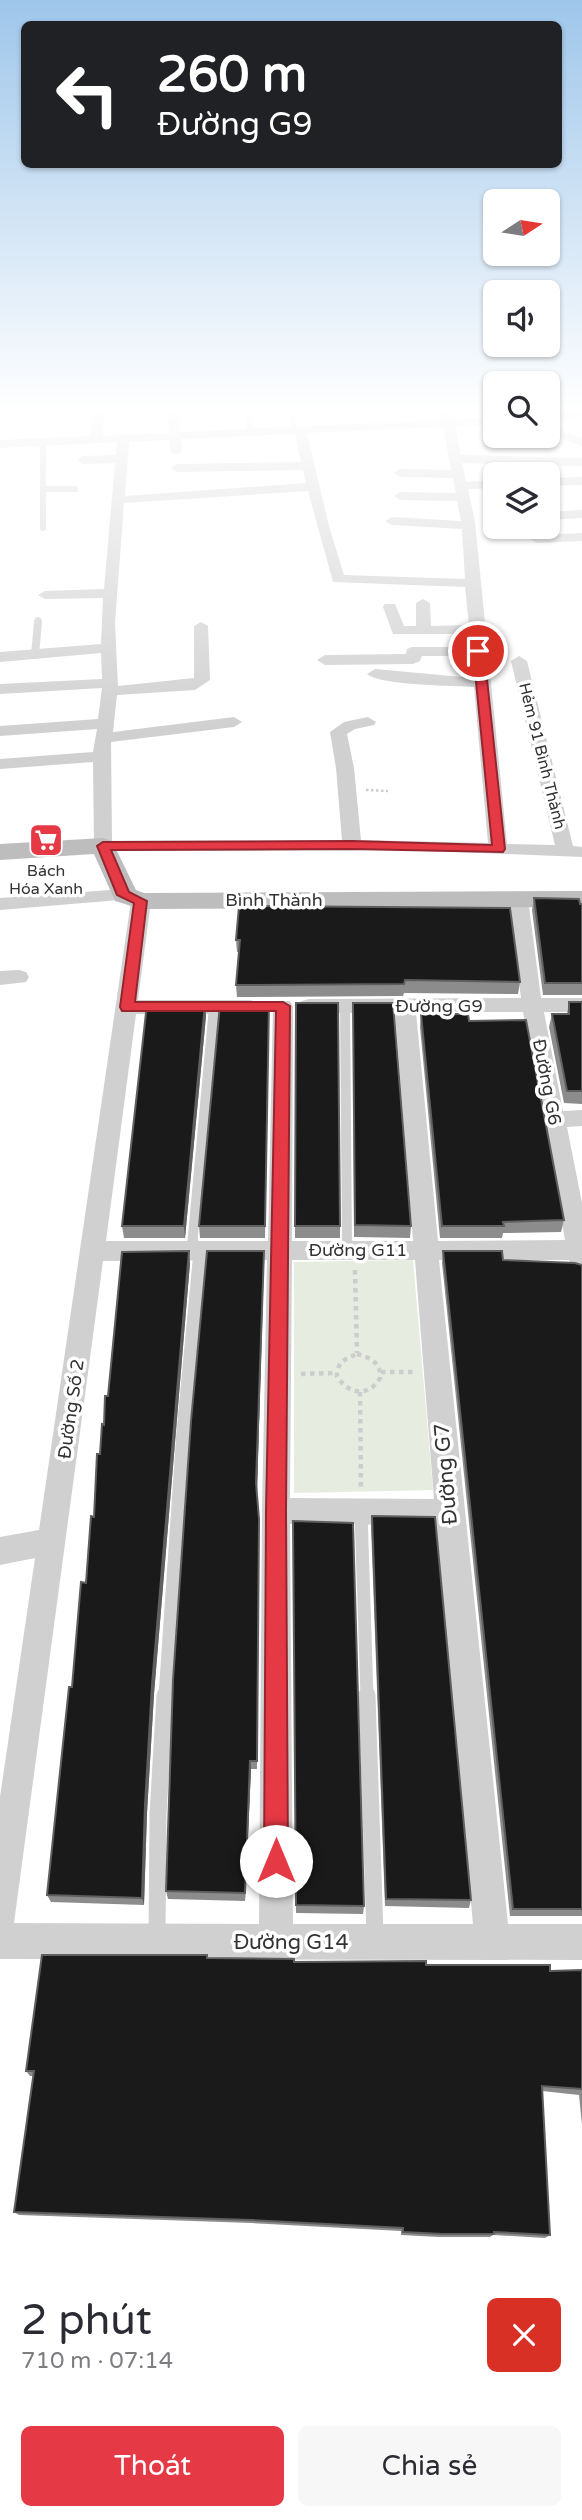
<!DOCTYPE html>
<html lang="vi">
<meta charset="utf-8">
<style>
body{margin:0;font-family:"Varela Round",sans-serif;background:#f7f7f7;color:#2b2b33;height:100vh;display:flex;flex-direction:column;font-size:26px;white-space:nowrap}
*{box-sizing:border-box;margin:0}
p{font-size:23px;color:#7c7c81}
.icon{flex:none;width:38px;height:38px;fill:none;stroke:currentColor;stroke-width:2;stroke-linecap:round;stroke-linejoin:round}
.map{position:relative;height:2275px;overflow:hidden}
.panel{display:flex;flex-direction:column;background:#fff;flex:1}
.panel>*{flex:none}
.guide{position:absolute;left:21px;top:21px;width:541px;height:147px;border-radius:10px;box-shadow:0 2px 5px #0004;background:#202124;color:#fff;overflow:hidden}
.needle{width:46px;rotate:78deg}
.controls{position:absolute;left:483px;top:189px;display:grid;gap:14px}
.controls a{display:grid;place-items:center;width:77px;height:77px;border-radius:10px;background:#fff;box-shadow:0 2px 5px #0004;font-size:35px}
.pin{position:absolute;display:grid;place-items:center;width:60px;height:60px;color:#fff;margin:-30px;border:4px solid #fff;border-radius:50%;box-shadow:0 2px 7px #0007}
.me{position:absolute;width:77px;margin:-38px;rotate:0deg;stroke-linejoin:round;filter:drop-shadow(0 0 5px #0008)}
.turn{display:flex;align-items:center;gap:24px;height:147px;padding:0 21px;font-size:32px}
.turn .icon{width:91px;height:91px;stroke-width:2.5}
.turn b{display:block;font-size:49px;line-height:60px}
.round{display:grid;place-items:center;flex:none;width:74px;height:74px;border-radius:10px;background:#f7f7f7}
.headline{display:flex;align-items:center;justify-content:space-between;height:119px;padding:0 21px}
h1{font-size:42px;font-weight:600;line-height:52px}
.cta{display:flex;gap:14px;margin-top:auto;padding:14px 21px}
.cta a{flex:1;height:80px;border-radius:10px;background:#e63946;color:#fff;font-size:28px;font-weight:600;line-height:80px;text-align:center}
.cta a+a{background:#f7f7f7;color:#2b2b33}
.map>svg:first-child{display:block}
.green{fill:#e6ecdf}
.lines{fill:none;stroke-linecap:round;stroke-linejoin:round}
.path-far1{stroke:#cdcdcd;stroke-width:2.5;stroke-dasharray:2.5 2.5;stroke-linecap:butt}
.path{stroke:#cdcdcd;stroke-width:4.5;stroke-dasharray:4.5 4.5;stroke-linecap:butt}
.lane-far4{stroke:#d0d0d0;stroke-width:6}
.lane-far3{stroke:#d0d0d0;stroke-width:8}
.lane-far2{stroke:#d0d0d0;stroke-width:10}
.lane-far1{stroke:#d0d0d0;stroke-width:13}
.lane{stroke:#d0d0d0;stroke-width:17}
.street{fill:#d0d0d0;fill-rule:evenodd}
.secondary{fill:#bdbdbd;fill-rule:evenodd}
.wall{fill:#8c8c8c}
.shaded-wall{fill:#5f5f5f}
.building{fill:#1a1a1a;stroke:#5f5f5f;stroke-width:2}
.route{fill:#e63946;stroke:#96252e;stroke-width:2}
.labels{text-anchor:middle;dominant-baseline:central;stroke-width:7;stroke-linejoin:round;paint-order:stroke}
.far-street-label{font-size:16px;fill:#333;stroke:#fff}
.far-poi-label{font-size:16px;fill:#333;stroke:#fff}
.street-label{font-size:18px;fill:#333;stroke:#fff}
.near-street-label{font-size:21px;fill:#333;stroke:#fff}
</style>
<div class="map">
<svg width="582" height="2275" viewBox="0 0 582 2275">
<rect width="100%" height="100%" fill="#fff"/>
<!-- green -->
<path class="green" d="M413,1260L433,1490L294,1493V1262Z"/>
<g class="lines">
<!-- path-far1 -->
<path class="path-far1" d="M366,790L388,791"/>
<!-- path -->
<path class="path" d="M355,1270L357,1353
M357,1354C369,1357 382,1363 380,1378C369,1398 347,1394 337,1376C337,1362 345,1359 357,1354Z
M381,1372H414
M301,1374L335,1373
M360,1392L361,1488"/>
<!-- lane-far4 -->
<path class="lane-far4" d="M247,412L251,433
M292,418L296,431
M43,442V528
M43,489H75
M38,624V620"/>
<!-- lane-far3 -->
<path class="lane-far3" d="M35,655L38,622"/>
<!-- lane-far2 -->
<path class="lane-far2" d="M345,1006L347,1246
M192,1246L214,1007"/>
<!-- lane-far1 -->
<path class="lane-far1" d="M347,1244V1250
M192,1251L193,1244
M361,1512L367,1696
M165,1696L183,1431L200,1251"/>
<!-- lane -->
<path class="lane" d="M367,1695L375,1935
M157,1936L158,1814L165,1695"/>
<!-- street -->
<path class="street" d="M92,412H104L103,436L169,433L167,412H179L180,432L442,420L440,412H452L453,419L495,418V424L455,426L461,455L582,458V466L462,463L466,482L495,480V488L468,489L475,522L507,844L555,845L511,661L519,656L527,661L573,846L582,847V857L402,850L103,851L94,846L93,762L0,769V759L93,752L97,729L0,736V726L98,719L102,688L0,694V684L102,679L101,653L0,662V652L101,644L103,598L45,599L38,595L45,591L104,589L115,463L83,464L77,460L83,456L116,455L117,442L0,448V440L91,436ZM443,427L451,470L400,469L394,473L400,477L453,478L456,493L400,492L394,496L400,500L457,501L461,521L392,517L385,521L392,525L462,529L465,579L344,575L329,526L307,433ZM295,434L301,462L177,464L171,468L177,472L303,470L306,483L125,496L129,442L169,440L170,451L176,455L182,451L181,439ZM308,491L333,582L465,587L469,625L431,626L430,603L423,599L416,603V626H404L395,604H385L383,607L393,634H469L471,647H412L407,649L406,654L325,655L317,660L325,665L413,664L420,661L422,656H471L473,678L375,669L367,674C379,685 454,686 474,687L488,843L361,840L354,768L347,734L355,729L374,725L376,722L368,717L344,722L330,732L336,768L342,840L112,841L111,742L234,727L242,722L234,717L113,732L117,695L195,690L210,680L208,626L201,622L194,626V678L118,686L115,623L124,503Z
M582,412V417L548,420V414Z
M548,426L582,438V446L548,434Z
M582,477V485L548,486V478Z
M582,510V518L548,520V512Z
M582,533V541L537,543L530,539L537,535Z
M124,889L131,891L133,895L131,899L0,910V898Z
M518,893L528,899L541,998H582V1012H544L563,1111L582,1110V1126L567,1127L582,1203V1275L573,1272L569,1260H439L508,1924H582V1960L0,1959V1797L35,1558L0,1565V1537L39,1530L131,901L141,895L151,901L138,1000H250L257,1002L260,1007L257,1012L250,1014H136L106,1241H268L273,1006L276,1001H290L293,1006L292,1241H413L395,1013H309L302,1011L299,1006L302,1001L309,999L521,998L508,899ZM416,1012H523L565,1240L438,1241ZM267,1260L262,1511L259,1924L14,1923L103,1261ZM292,1260H415L434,1499L290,1498ZM290,1524L436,1525L473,1924H293Z
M19,970L26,972L29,977L26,982L0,985V971Z"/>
<!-- secondary -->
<path class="secondary" d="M103,838L112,841L136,890L144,893L582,891V907L141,909L115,901L94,854L0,860V844Z"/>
</g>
<!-- wall -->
<path class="wall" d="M534,898L582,904V995H543L532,910Z
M236,940L520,982L518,994L404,993L403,996L237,997L236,985L239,952H237Z
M569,1002H582V1104L564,1103L549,1027L552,1014H567Z
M296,1003L340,1226V1238H295Z
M353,1003L411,1226L410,1238L354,1237Z
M205,1004L206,1016L185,1238H124L122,1226Z
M421,1014L469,1021L564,1220L561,1232L503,1233L502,1238H440L420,1027Z
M269,1016L265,1238H200L199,1226Z
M264,1251L257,1491V1769H251L245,1901L168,1899L166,1891Z
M443,1251L503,1260L582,1265V1916H510L442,1263Z
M190,1263L154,1694L147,1813L144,1905L51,1902L47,1895L72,1687L86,1583L104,1425Z
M372,1516L471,1900L469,1908L385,1906L371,1527Z
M293,1521L364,1906L363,1914L296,1913Z
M208,1958L294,1962L426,1965L550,1971L582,1970V2125L579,2095L542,2091L550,2235L545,2238L493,2235L490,2237H439L401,2235V2231L251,2223L19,2215L14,2212L33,2076H30L26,2071Z"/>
<!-- shaded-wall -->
<path class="shaded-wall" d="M205,1004L206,1016L185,1238L184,1226Z
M189,1251L190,1263L154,1694L147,1813L144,1905L142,1898L145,1805L152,1685Z
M264,1251V1263L257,1494L256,1483Z
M250,1761L251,1769L245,1901V1893Z"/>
<!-- building -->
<path class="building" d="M534,898L579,899L580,904H582V983H545Z
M239,906L510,908L520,982L405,980L404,984L236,985L240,940H236Z
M569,1002H582V1091H567L552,1014H569Z
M269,1003L265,1226H199L220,1004Z
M296,1003H338L340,1226H295Z
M353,1003H393L411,1226L355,1225Z
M147,1004H205L184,1226H122Z
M421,1014H468L469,1021L526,1020L564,1220L503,1222L504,1226H442Z
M189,1251L152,1685L145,1805L142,1898L47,1895L69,1687H72L81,1582L86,1583L91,1516L94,1517L97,1454H100L102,1424L104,1425L105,1396H108L122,1252Z
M207,1251H264L256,1483L259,1519L257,1761H250L245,1893L166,1891L173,1680L191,1421Z
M443,1251H502L503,1260L575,1263L582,1265V1909H513Z
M372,1516L435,1517L471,1900L386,1899Z
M293,1521L353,1523L364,1906L296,1905Z
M42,1955H207V1958L294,1959V1962L426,1961V1965H550V1971L582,1970V2089L542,2086L550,2235L494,2232V2234H442L403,2232V2228L251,2220L14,2212L34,2071H26Z"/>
<!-- sky -->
<linearGradient id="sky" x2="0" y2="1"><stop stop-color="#9ec6ea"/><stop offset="0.56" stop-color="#fff"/><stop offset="1" stop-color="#fff" stop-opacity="0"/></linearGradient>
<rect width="582" height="730" fill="url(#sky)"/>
<!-- route -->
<path class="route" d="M478,648L484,651L505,849L503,852L352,849L111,850L129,892L147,901L135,1002H283L290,1006L286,1511L288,1861L284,1870L276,1873L267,1870L264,1861L266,1511L276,1011H122L120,1007L134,903L117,895L97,846L103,842L352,841L492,845L473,651Z"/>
<!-- icons -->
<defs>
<g id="supermarket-square" transform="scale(1.75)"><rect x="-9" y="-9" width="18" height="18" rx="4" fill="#e63946" stroke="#fff"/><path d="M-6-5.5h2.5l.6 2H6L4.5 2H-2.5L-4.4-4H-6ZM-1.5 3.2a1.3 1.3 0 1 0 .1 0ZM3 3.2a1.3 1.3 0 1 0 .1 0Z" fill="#fff"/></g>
</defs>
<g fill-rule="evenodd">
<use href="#supermarket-square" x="46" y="840"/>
</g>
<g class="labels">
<!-- far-street labels -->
<g class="far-street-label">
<text transform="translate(542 756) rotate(76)">Hẻm 91 Bình Thành</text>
</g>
<!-- far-poi labels -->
<g class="far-poi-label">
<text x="46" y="871">Bách<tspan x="46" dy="18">Hóa Xanh</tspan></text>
</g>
<!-- street labels -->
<g class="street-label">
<text x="274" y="900">Bình Thành</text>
<text x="439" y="1006">Đường G9</text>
<text transform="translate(547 1082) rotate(79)">Đường G6</text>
<text x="358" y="1250">Đường G11</text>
<text transform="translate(71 1409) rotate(-82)">Đường Số 2</text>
</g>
<!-- near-street labels -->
<g class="near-street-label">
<text transform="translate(446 1474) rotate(-95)">Đường G7</text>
<text x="291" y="1942">Đường G14</text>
</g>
</g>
</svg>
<div class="controls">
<a><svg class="needle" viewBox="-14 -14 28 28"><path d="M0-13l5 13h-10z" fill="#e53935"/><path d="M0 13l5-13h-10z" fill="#7c7c81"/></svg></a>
<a><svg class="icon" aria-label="sound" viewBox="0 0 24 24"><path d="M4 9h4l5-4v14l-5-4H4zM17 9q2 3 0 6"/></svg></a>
<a><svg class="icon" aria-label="search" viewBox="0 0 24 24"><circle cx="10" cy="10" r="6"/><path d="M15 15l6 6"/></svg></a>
<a><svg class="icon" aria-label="layers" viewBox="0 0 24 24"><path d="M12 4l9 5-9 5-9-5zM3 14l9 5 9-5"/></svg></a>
</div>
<div class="pin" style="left:478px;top:651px;background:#d93025"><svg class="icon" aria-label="arrive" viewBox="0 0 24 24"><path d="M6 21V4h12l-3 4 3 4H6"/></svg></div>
<svg class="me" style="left:276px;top:1861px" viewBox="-20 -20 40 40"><circle r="19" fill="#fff"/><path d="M0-13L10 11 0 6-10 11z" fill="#e63946"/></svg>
<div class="guide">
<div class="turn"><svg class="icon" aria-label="left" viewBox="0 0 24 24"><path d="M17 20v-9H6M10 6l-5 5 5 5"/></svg><div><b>260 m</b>Đường G9</div></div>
</div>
</div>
<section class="panel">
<div class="headline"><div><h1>2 phút</h1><p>710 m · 07:14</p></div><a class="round" style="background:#d93025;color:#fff"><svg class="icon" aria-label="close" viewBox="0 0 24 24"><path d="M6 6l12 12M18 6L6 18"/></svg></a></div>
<div class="cta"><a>Thoát</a><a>Chia sẻ</a></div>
</section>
